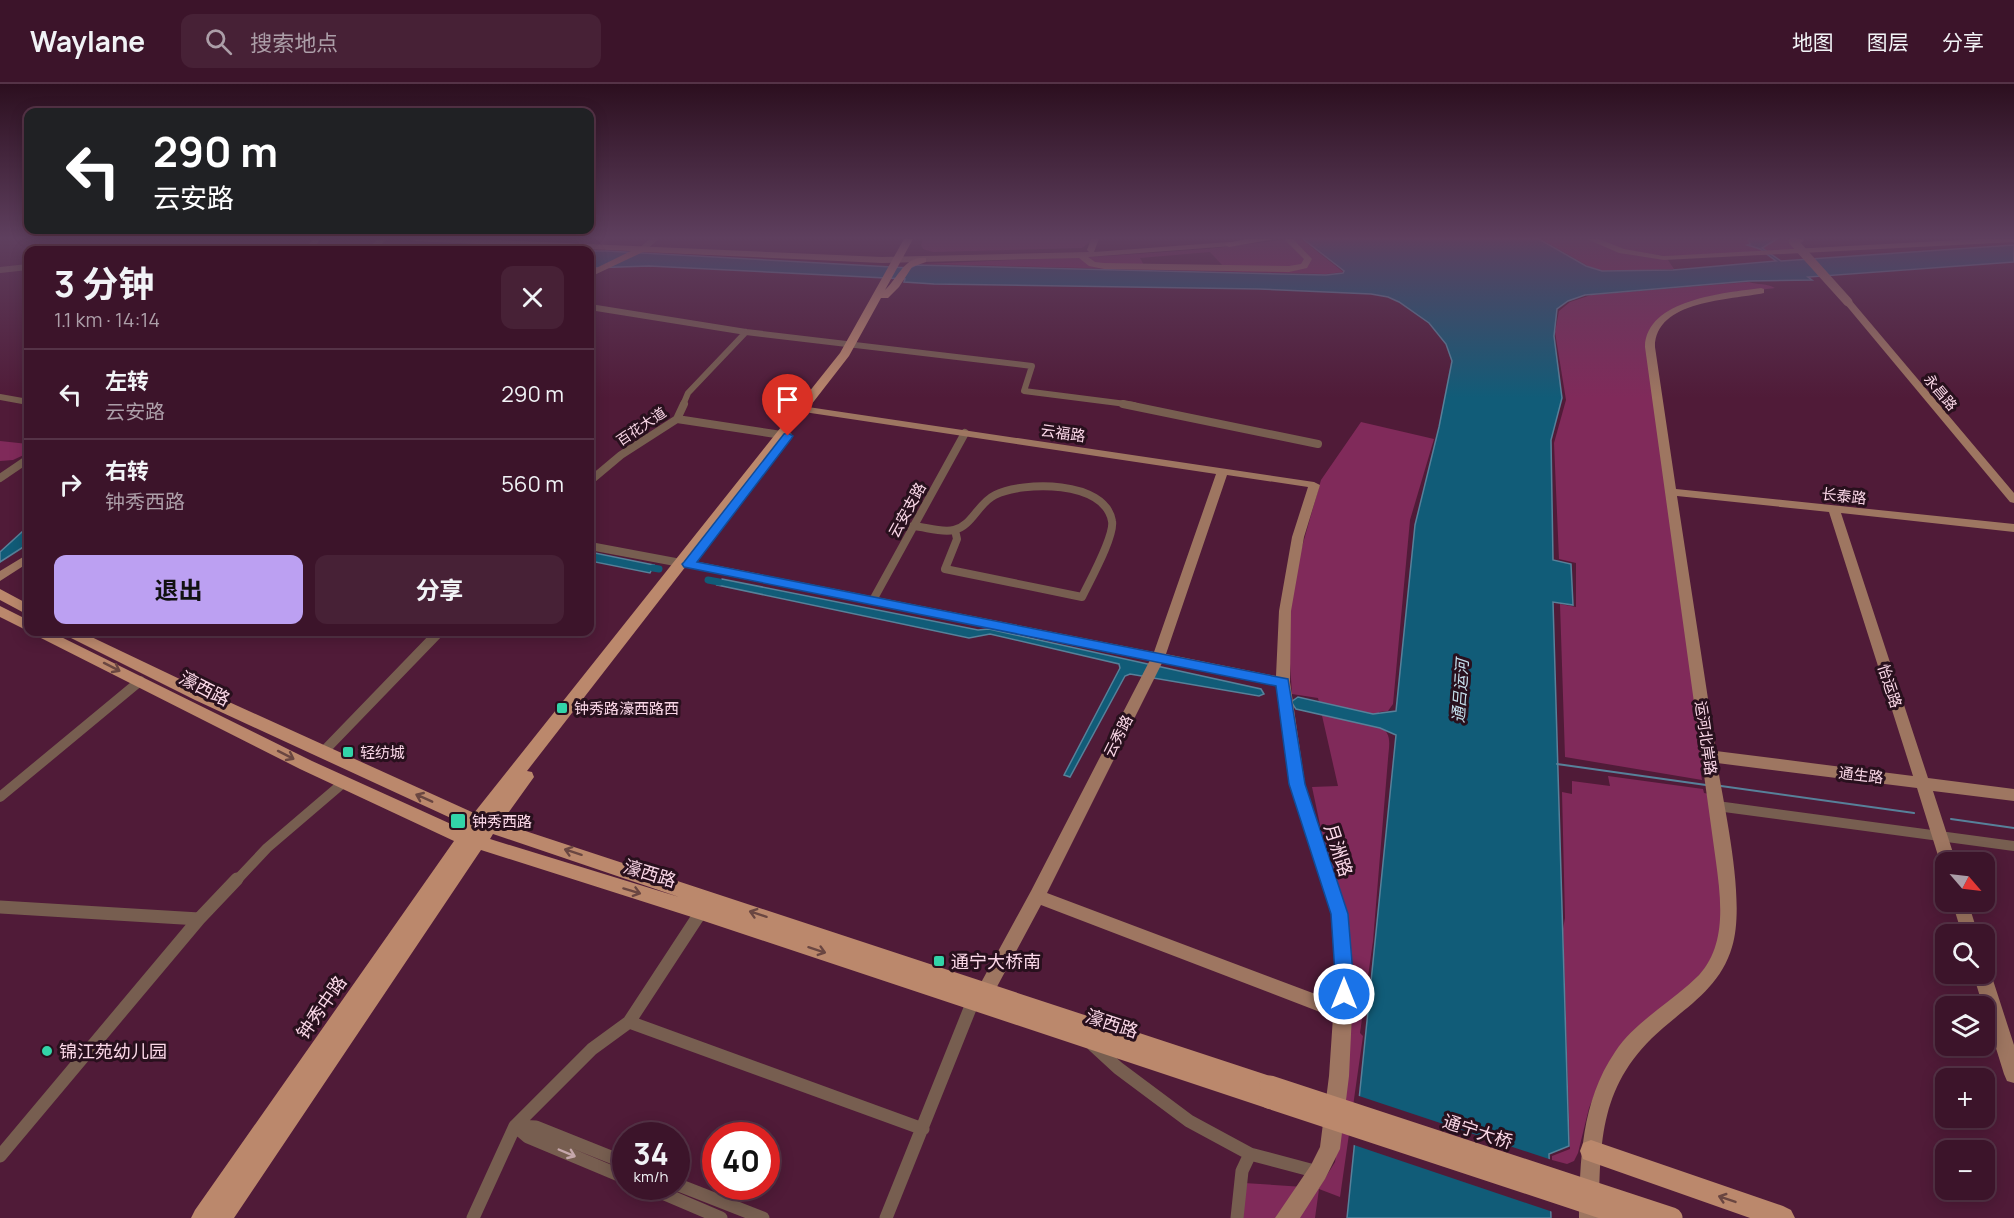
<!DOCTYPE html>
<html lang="zh">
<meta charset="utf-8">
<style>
body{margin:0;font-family:Manrope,"Noto Sans SC",sans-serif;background:#472136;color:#f1f3f6;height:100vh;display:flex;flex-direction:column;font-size:22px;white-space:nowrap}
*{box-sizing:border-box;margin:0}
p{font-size:20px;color:#ac9ea8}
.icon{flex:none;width:33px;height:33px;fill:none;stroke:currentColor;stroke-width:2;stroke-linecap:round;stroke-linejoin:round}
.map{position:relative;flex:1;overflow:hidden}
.side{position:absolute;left:24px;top:162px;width:570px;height:390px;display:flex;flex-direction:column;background:#3c142a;border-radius:12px;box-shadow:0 3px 15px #0003,0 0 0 2px #553347}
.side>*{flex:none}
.guide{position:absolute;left:24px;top:24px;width:570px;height:126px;border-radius:12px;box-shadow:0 3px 15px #0003,0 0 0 2px #553347;background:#202124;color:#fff;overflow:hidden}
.needle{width:39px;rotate:118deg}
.fabs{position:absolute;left:1935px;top:768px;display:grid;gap:12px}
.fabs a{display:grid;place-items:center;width:60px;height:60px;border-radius:12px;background:#3c142a;box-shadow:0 3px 15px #0003,0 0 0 2px #553347;font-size:30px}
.speed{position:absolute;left:612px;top:1038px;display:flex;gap:12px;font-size:30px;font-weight:700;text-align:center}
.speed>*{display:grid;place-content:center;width:78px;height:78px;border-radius:50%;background:#3c142a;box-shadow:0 3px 15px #0003,0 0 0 2px #553347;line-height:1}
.speed small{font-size:15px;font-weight:400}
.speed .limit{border:9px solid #d22;background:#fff;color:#111}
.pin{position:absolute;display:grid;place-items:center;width:51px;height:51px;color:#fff;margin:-62px -26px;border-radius:50% 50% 50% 0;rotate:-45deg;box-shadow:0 0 6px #0007}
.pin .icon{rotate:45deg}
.me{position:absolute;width:66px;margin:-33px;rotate:0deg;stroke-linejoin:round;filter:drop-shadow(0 0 4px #0008)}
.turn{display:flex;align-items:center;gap:21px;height:126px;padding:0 30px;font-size:27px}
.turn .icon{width:78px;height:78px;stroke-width:2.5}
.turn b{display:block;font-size:42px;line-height:51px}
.round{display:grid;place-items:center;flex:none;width:63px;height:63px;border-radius:12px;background:#472136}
.headline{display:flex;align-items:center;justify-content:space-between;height:102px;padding:0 30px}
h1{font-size:36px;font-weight:700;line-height:45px}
.button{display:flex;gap:12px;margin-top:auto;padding:12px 30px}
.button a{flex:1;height:69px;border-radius:12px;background:#bca0f2;color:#111;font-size:24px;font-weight:700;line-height:69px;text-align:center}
.button a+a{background:#472136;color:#f1f3f6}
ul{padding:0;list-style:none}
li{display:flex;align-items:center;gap:18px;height:90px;padding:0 30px;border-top:2px solid #553347}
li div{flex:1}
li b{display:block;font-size:22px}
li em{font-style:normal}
header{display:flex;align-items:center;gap:36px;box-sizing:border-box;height:84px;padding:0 30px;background:#3c142a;border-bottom:2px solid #553347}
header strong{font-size:28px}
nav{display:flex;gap:33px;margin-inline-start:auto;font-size:21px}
.search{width:420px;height:54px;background:#472136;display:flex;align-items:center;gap:15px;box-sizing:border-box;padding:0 21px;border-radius:12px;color:#ac9ea8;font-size:22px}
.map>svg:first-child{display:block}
.green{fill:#802a5a;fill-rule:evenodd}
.water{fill:#115c78;stroke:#57819a;stroke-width:1.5}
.pier{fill:#501b38}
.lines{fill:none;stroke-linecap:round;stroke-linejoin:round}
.stream{stroke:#57819a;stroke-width:2}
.canal{stroke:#115c78;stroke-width:7}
.street-far3{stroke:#775e50;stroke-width:6}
.street-far2{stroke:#775e50;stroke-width:8}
.street-far1{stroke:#775e50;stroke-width:10}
.street{stroke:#775e50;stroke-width:13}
.secondary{fill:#9e7661;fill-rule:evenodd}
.primary{fill:#bb886c;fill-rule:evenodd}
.secondary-bridge{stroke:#9e7661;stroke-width:9}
.primary-bridge{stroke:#bb886c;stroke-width:21}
.oneway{stroke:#6a4641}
.oneway2{stroke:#c6a7ab}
.route{fill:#1a73e8;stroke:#114b97;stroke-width:1.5}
.poi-dot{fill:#32d4a8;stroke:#28101d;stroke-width:2}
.labels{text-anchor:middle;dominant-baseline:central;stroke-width:6;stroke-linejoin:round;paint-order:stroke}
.far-street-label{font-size:14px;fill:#fbd8e8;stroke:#28101d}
.street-label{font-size:15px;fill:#fbd8e8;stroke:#28101d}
.poi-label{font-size:15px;fill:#fbd8e8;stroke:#28101d;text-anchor:start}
.water-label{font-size:16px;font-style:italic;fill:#c6e0ed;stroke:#28101d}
.near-street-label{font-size:18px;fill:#fbd8e8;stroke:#28101d}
.near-poi-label{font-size:18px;fill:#fbd8e8;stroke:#28101d;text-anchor:start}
</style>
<header>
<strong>Waylane</strong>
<div class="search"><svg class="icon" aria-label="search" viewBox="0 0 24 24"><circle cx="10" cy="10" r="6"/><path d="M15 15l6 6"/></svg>搜索地点</div>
<nav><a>地图</a><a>图层</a><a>分享</a></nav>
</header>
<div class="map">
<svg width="2014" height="1134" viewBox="0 0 2014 1134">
<rect width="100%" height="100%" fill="#501b38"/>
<!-- green -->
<path class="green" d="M923,155H1088L1091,157L1082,164L933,168L923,165L921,161Z
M1291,155H1301L1343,188L1326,190L923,180L1107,172L1207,165ZM1210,168L1223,182L1145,183L1140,174Z
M1541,155H1587L1625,170L1668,176L1674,185L1601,187L1590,183Z
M1596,155H1788L1795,167L1665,172L1624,166Z
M1749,198C1758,201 1767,199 1775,204C1743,208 1666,219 1649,248L1705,685L1700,684L1702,696L1565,673L1560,520L1576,523V479L1559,475L1554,359L1566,316L1555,248L1559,227L1570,218L1591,211Z
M1361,338L1434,355L1410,436L1393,620L1388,627L1379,628L1378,642C1393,648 1389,661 1388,675L1373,857L1360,949L1363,952L1340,1113L1319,1105L1315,1134H1237L1244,1099L1319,1104L1335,1078L1338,1060L1348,941L1356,910L1312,703L1338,702L1318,614L1292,610L1286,519L1321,396Z
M0,357L28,360V369L13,376L0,377Z
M1608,692L1703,705L1704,709L1709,710L1721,799L1723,843L1712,873L1703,887L1601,995L1589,1024L1578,1069L1574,1077L1567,1080L1552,1076V1072L1570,1065L1563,845L1565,834L1562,708L1572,710V697L1610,702Z"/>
<!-- water -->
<path class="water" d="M1303,155H1539L1586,182L1602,187L1673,186L1776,177L1760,165L1747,161L1750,160L1748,155H1777L1762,164L1781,177L2014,161V178L1808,193L1812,196L1749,197L1585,211L1568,217L1557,225L1554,252L1562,314L1551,356L1553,476L1571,480L1573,521L1553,518L1569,1062L1549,1070L1551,1134H1347L1396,651L1380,644L1296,625L1291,618L1298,613L1373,630L1396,627L1415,441L1439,343L1452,277L1446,260L1429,239L1399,218L1388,213L1371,210L1259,205L934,200L904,198L905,195L649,182L590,184V167H607L910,184L916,181L1326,191L1343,189L1344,187Z
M28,436V460L0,478V468L24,446Z
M590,468L654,481L650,489L590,477Z
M722,495L978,546L989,545L1261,605L1264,610L1259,612L1130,590L1125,592L1070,693L1064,691L1120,584L1119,580L990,550L969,554L717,501Z"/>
<!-- pier -->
<path class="pier" d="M1356,1011L1552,1076L1553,1128L1351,1060Z"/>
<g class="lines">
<!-- stream -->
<path class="stream" d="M1557,680L1706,701
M1721,702L1914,729
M1951,735L2014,744"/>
<!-- canal -->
<path class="canal" d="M653,484L659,485
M708,496L719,498"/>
<!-- street-far3 -->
<path class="street-far3" d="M644,164L654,155
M287,166H312
M308,166L317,155
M370,166L383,155
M0,186L28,183
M590,223L746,248L1032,282L1024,307L1134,321
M0,313L28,318
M683,321L688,309L746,248"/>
<!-- street-far2 -->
<path class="street-far2" d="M1123,320L1318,360
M677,335L788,352
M0,394L28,375
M590,397L621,371L677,335L684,320
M913,442C926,443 941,449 954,446C972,442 978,419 995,411C1023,397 1105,396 1112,437C1115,452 1089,498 1082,513L945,485L957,455L955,446
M590,462L686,480
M873,516L965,349"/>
<!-- street-far1 -->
<path class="street-far1" d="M323,668L439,548
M0,713L140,597
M1717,722L2014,762
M236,797L267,764L343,699"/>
<!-- street -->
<path class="street" d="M0,823L199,835
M629,938L923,1045
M1093,961L1118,984L1189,1037L1250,1070L1318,1088
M515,1042L528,1053L626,1094
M515,1042L536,1043L626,1079
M0,1072L199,835L237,795
M676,1100L763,1134
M646,1102L721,1134
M473,1134L515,1042L592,965L629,938L701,828
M886,1134L973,917
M1237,1134L1242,1087L1250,1070"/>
<!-- secondary -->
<path class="secondary" d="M411,155H477L882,173L1089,168L1087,166L1091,155H1099L1094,168L1229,158H1232V162L1088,173L1095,178L1104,179L1289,182L1301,180L1304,175L1284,155H1293L1312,175L1307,184L1289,188L1104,185L1089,182L1079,174L882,179L643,168L590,193V187L631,167L415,157Z
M1587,155H1599L1624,165L1664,172L1979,155H2014V158L1664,176L1619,169Z
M1794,155H1803L1804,157L1800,159Z
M1761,204L1764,205V209C1731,216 1655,216 1655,263L1676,405L2014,440V448L1841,429L1928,694L2014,705V717L1933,707L1956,778H1946V784L1940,778L1917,704L1717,679C1725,728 1746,818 1732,863C1721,901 1691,920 1663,944C1599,999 1600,1056 1599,1134H1579C1580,1076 1581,1018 1615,968C1626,951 1642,938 1657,926C1671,915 1686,904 1699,891C1727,860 1721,816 1716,778L1645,263C1646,215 1725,209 1761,204ZM1677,412L1829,428L1913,692L1716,667Z
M1845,216H1851L2014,409V419L2010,418L1845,220Z
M808,323L1314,398L1320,401L1304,453L1291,527L1290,598L1305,700L1348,830L1353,890L1352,929L1349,992L1340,1065L1325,1095L1300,1134H1275L1311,1081L1320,1063L1329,992L1333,933L1041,821L992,912L986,914L980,912L977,906L1031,807L1150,576L689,484L683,480L689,476L1154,568L1216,390L804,328L803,326ZM1227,391L1308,403L1292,453L1279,527L1276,592L1166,570ZM1162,579L1277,602L1289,700L1332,830L1335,890L1334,917L1047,809Z
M28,470V479L0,497V487Z
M1952,818H1968L1978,850H1962Z
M1984,883L1988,884L1991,890L2014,961V999L2007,997L2004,990L1973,890H1984Z"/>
<!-- primary -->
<path class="primary" d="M904,155H913L885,206C899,193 904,172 926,174V178L912,183L899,203L888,214H881L849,272L527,687L532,688L534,693L501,739L1270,992L1278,995L1281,1002L1277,1021L1269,1025L701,836L481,766L234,1134H191L195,1126L454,757L300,685L35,551L33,548H51L312,677L462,745L466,741L195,616L65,551L63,548H81L207,608L474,729L840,269ZM493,750L679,813L490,755Z
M1245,155H1275L1229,163L1224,160Z
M2009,155H2014V159Z
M0,505L28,520V531L0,516Z
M0,522L28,536V547L0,533Z
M1591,1056L1783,1122L1791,1126L1795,1134H1750L1591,1078L1583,1075L1580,1067L1583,1059Z"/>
<!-- secondary-bridge -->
<path class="secondary-bridge" d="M1793,157L1848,218"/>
<!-- primary-bridge -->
<path class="primary-bridge" d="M1270,1002L1672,1134
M1269,1014L1632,1134"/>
</g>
<!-- one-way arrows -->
<defs><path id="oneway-shaft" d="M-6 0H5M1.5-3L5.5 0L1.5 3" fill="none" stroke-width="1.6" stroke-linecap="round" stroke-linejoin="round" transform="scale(1.5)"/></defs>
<g class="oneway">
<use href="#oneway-shaft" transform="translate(112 583) rotate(27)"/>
<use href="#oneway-shaft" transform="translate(286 671) rotate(27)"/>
<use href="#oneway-shaft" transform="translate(424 714) rotate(-156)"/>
<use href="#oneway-shaft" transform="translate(573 768) rotate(-162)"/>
<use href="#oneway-shaft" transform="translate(632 807) rotate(17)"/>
<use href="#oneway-shaft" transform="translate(758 830) rotate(-162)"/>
<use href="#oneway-shaft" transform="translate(817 866) rotate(18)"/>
<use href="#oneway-shaft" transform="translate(1727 1115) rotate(-161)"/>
</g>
<use class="oneway2" href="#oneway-shaft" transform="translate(567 1069) rotate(23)"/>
<!-- sky -->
<linearGradient id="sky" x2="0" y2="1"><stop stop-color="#2c0f1f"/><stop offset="0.49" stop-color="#5e3f5e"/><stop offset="1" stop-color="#5e3f5e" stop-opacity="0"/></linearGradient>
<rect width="2014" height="314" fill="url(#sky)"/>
<!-- route -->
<path class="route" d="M788,349L793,352L791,355L697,478L1288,595L1305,700L1348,830L1353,890V910L1350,916L1344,918L1337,916L1334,910L1335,890L1331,830L1289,700L1276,602L684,483L682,480L684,478L784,350Z"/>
<!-- markers -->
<g class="poi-dot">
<rect x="556" y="618" width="12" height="12" rx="3"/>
<rect x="342" y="662" width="12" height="12" rx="3"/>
<rect x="450" y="729" width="16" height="16" rx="3"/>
<rect x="933" y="871" width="12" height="12" rx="3"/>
<circle cx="47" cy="967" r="6"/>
</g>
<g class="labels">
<!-- far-street labels -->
<g class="far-street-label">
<text transform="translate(1941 308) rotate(50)">永昌路</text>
<text transform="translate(641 342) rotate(-34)">百花大道</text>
</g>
<!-- street labels -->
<g class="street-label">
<text transform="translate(1063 349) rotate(8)">云福路</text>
<text transform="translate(1844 412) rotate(6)">长泰路</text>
<text transform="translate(907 426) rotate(-61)">云安支路</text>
<text transform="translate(1890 602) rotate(72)">怡运路</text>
<text transform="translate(1118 652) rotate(-63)">云秀路</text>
<text transform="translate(1706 654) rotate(82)">运河北岸路</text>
<text transform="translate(1861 691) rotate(7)">通生路</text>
</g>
<!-- poi labels -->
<g class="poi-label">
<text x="574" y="624">钟秀路濠西路西</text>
<text x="360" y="668">轻纺城</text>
<text x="472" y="737">钟秀西路</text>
</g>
<!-- water labels -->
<g class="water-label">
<text transform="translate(1460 607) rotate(-86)">通吕运河</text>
</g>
<!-- near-street labels -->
<g class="near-street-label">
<text transform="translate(205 604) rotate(27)">濠西路</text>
<text transform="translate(1339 766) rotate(72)">月洲路</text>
<text transform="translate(650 789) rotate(17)">濠西路</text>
<text transform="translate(321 923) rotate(-55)">钟秀中路</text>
<text transform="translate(1112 939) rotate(18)">濠西路</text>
<text transform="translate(1478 1047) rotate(18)">通宁大桥</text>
</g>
<!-- near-poi labels -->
<g class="near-poi-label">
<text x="951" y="877">通宁大桥南</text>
<text x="59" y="967">锦江苑幼儿园</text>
</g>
</g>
</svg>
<div class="fabs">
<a><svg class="needle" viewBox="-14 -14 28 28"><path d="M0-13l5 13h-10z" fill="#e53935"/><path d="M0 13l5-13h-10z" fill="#ac9ea8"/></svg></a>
<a><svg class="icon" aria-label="search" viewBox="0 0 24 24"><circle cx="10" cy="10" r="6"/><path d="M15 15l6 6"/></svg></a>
<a><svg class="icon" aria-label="layers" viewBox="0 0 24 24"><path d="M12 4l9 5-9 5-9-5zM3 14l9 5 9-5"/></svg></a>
<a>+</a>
<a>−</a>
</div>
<div class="speed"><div>34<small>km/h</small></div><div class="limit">40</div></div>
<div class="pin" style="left:788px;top:352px;background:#d93025"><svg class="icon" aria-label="arrive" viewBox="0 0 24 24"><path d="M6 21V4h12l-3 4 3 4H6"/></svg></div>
<svg class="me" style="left:1344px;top:910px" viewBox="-20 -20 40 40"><circle r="17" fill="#1a73e8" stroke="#fff" stroke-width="3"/><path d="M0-11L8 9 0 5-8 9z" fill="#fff"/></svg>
<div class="guide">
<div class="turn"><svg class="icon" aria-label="left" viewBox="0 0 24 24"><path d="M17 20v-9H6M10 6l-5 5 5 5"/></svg><div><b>290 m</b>云安路</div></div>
</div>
<section class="side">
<div class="headline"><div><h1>3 分钟</h1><p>1.1 km · 14:14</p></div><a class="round"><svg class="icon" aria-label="close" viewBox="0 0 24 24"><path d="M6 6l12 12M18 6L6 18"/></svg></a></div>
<ul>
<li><svg class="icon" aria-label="left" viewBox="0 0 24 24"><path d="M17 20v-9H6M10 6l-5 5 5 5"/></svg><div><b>左转</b><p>云安路</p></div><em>290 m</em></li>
<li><svg class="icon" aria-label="right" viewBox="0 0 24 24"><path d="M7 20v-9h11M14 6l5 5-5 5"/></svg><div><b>右转</b><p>钟秀西路</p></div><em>560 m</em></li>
</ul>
<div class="button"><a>退出</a><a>分享</a></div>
</section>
</div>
